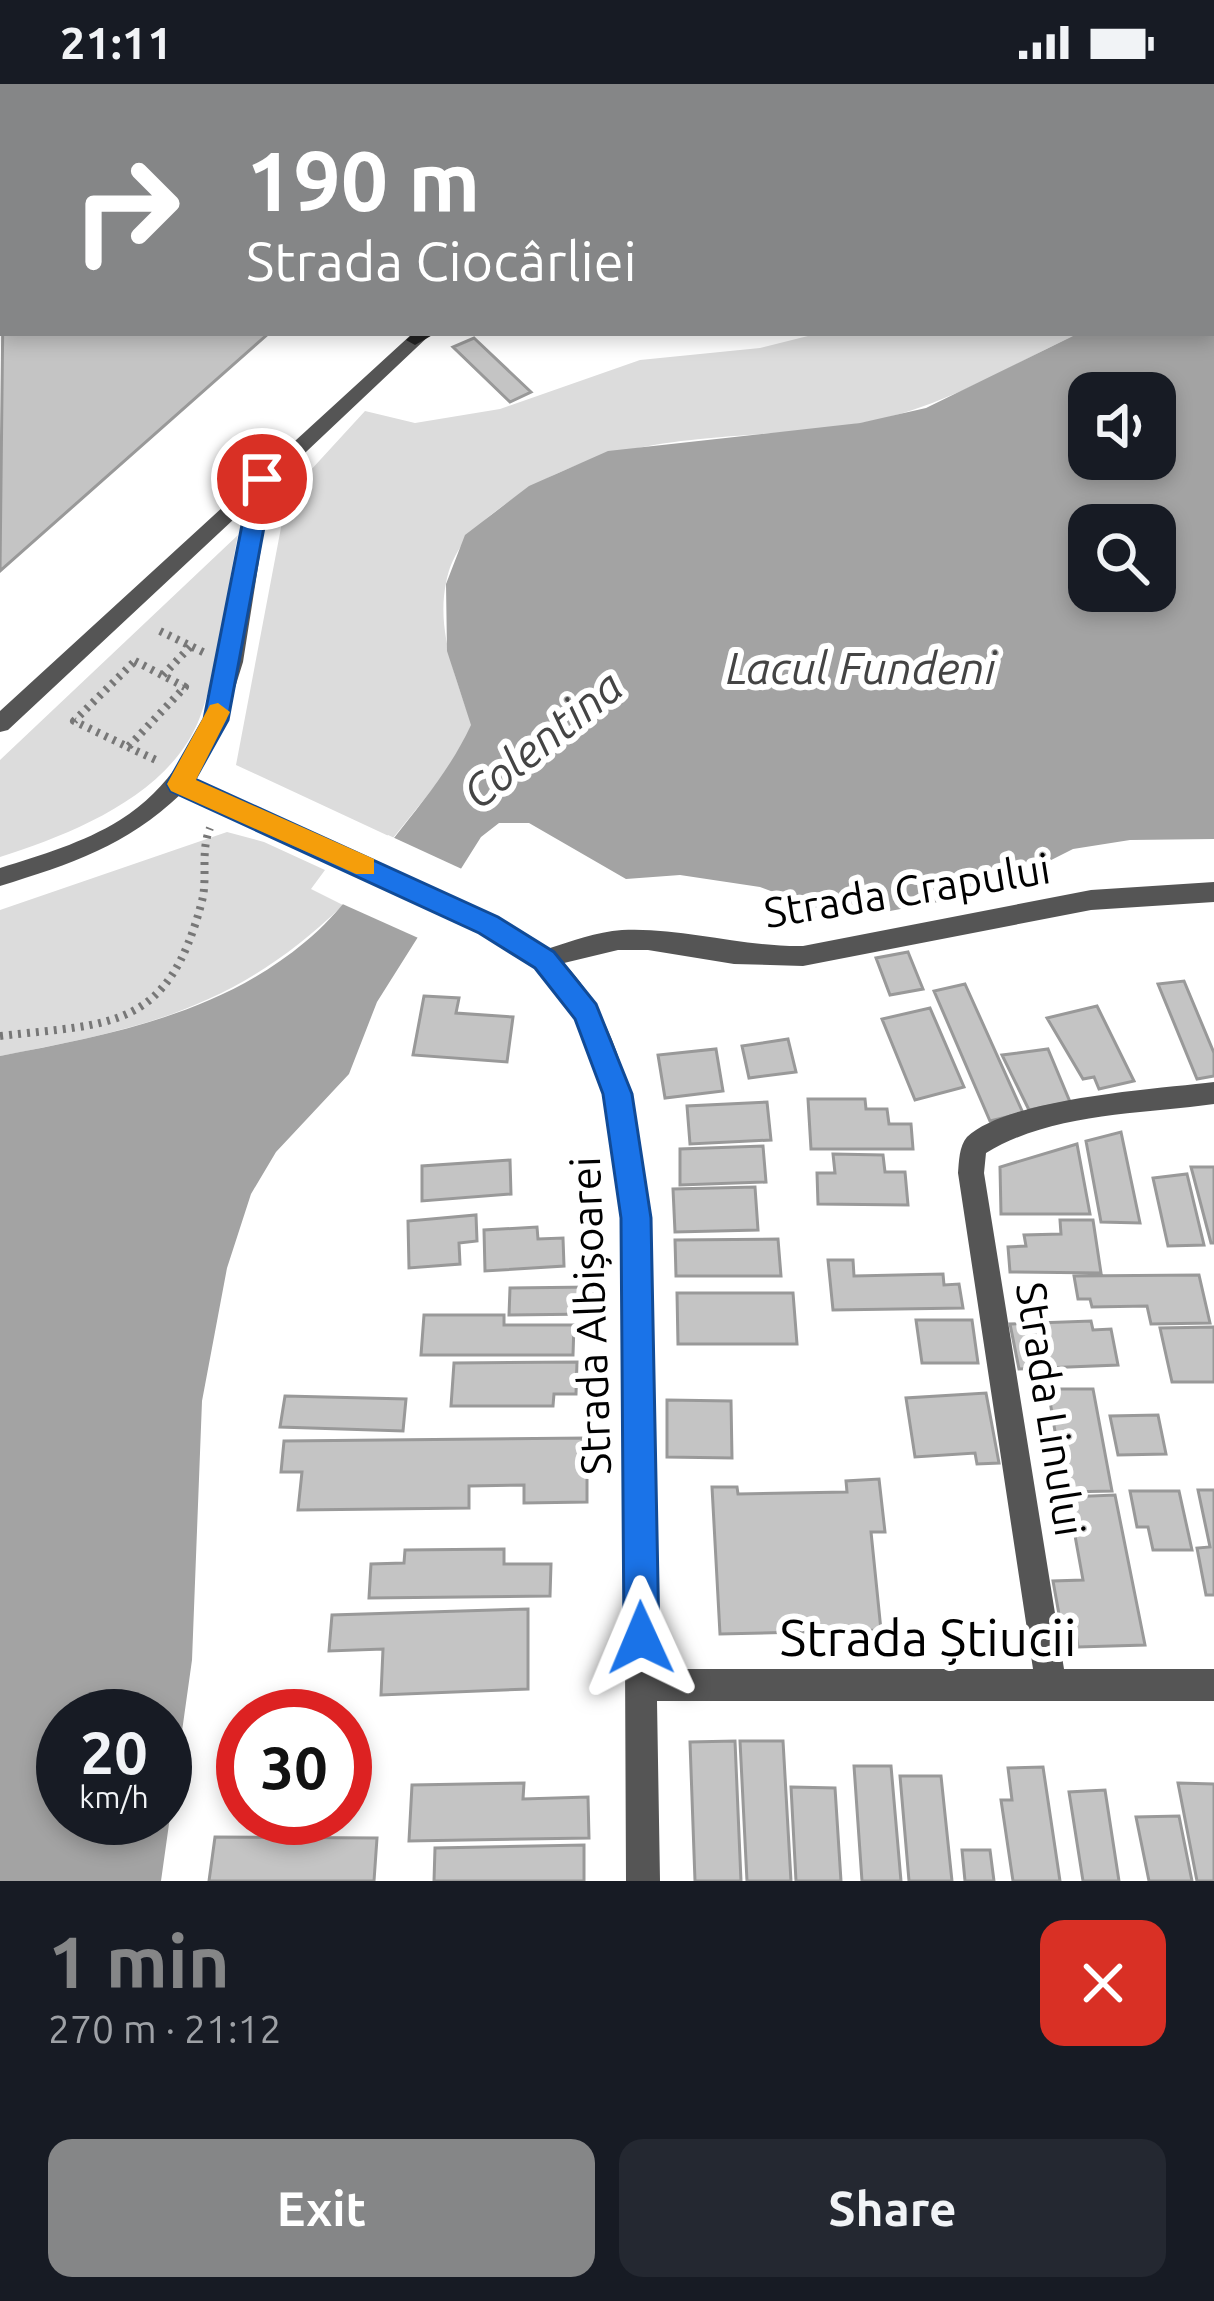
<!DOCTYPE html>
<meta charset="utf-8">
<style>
body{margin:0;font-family:Ubuntu,sans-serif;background:#242831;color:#f1f3f6;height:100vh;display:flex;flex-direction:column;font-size:45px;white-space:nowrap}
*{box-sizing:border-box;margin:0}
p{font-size:39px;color:#9ea1a6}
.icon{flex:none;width:66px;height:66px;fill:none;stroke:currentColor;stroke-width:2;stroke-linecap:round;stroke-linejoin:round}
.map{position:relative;height:1797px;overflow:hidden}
.drawer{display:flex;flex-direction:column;background:#171b24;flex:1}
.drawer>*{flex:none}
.top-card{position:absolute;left:0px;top:0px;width:1215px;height:252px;box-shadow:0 6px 18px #0003;background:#858687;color:#fff;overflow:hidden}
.buttons{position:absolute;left:1068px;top:288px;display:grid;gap:24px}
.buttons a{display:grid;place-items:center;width:108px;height:108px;border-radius:24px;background:#171b24;box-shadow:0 6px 18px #0003;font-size:60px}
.speed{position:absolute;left:36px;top:1605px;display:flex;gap:24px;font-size:60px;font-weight:700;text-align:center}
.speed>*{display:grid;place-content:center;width:156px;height:156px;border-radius:50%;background:#171b24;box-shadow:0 6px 18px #0003;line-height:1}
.speed small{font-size:30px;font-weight:400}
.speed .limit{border:18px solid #d22;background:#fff;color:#111}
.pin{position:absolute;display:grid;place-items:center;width:102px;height:102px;color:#fff;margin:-51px;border:6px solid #fff;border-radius:50%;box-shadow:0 3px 12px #0007}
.me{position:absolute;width:132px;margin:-66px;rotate:359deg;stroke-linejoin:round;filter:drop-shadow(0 0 9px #0008)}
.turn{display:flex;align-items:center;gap:42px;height:252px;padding:0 48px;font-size:54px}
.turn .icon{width:156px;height:156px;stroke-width:2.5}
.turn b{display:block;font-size:84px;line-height:102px}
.round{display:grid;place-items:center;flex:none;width:126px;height:126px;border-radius:24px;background:#242831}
.summary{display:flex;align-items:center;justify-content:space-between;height:204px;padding:0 48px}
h1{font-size:72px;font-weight:700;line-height:90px;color:#858687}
.primary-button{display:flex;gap:24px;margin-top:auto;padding:24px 48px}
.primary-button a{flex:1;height:138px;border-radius:24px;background:#858687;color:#fff;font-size:48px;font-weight:700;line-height:138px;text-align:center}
.primary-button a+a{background:#242831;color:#f1f3f6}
.status{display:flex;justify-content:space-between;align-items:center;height:84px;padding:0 60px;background:#171b24;direction:ltr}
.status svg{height:33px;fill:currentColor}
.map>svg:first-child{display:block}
.green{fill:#dcdcdc}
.water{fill:#a3a3a3;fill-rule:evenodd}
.pier{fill:#fff}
.building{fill:#c4c4c4;stroke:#999;stroke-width:3}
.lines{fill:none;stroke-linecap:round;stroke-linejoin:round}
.path{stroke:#777;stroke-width:8;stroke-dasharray:3 6;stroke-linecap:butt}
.service{fill:#555;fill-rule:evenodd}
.minor{fill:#555;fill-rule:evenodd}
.secondary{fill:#222;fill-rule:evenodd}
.route{fill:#1a73e8;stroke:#114b97;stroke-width:3}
.slow{fill:#f59e0b}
.labels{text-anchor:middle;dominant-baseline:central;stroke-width:12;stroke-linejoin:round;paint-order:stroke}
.street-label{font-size:42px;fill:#000;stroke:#fff}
.water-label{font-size:45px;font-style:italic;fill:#444;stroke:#fff}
.near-street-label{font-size:51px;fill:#000;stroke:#fff}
</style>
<div class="status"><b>21:11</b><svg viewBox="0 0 49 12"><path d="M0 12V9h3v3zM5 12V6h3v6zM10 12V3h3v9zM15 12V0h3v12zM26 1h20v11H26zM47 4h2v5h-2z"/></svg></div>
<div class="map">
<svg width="1214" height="1797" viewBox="0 0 1214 1797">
<rect width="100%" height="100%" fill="#fff"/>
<!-- green -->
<path class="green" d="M820,249H1079C1007,283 941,325 861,339C730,361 609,339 496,427C471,446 452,467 446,499C436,547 457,597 472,641L451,682L393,754L236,681L287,412L365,327L415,339L500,325L640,276L760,264Z
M238,451C226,509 221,577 200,633C171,711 72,750 0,773V676Z
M227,748L264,758L325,786L311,805L343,821C236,925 141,945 0,972V826Z"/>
<!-- water -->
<path class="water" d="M1214,184V755L1130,756L1073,765L986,809L874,830H833L760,803L680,791L626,795L529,739H499L481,753L377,918L349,990L276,1068L251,1110L227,1184L202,1317L192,1576L161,1797H0V972C108,951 218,931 305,858C341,829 366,790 394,754C423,717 451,684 471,641L447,567L446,500L465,451L529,402L608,367L860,339L926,324L1079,249H1212ZM1089,309H1155V375H1089ZM1089,441H1155V507H1089ZM63,1632H165V1734H63Z"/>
<!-- pier -->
<path class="pier" d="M388,751L464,786L425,857L338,818Z"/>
<!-- building -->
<path class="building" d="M254,0H363L253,3Z
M660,0L698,1L1072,0L645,3Z
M3,219V249H269L0,487Z
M474,254L531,308L510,318L453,263Z
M908,868L923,905L890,911L876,874Z
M1184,897L1214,969V992L1197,995L1158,900Z
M965,900L1023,1029L990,1037L934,907Z
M424,912L459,914L456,929L513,933L507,978L413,971Z
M1097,922L1134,997L1099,1005L1094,993L1083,995L1047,934Z
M930,924L964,1003L915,1016L882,935Z
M788,955L796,988L749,994L742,962Z
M716,965L723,1007L665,1014L658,971Z
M1048,965L1070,1018L1029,1026L1002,971Z
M808,1015H865L866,1025H887L889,1040H911L913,1065H811Z
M767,1018L771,1056L690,1060L687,1022Z
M1121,1048L1140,1139L1101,1138L1086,1057Z
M1077,1060L1090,1130H1001L1000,1083Z
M763,1062L766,1098L680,1101V1065Z
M833,1070L883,1071L885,1088H905L908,1121L818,1120L817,1089H835Z
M510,1076L511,1110L422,1117V1082Z
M1191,1083H1214V1159H1211Z
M1187,1090L1204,1161L1168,1162L1153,1094Z
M755,1103L758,1146L675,1148L673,1105Z
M476,1131L477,1157L459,1159L460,1180L409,1184L408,1137Z
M1060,1136H1093L1101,1189L1010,1188L1008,1163L1026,1162L1024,1151L1061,1150Z
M537,1143L538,1155L563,1154L564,1182L485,1187L484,1146Z
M778,1155L781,1192H676L675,1156Z
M828,1176H853L854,1192L943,1190L944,1201L959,1200L963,1224L833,1226Z
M1199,1191L1210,1239L1151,1240L1147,1222L1092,1223L1090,1215H1078L1074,1192Z
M592,1203V1230L509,1231L510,1204Z
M677,1209H793L797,1260H678Z
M424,1231H504V1241H574L573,1271H421Z
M916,1236H972L978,1279H922Z
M1091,1237L1093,1246L1111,1245L1118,1281L1019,1285L1010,1240Z
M1214,1243V1298H1172L1160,1244Z
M577,1278L576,1310H554L553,1322H451L454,1279Z
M1048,1305H1093L1112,1407L1065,1408Z
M986,1309L999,1379L977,1380L975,1369L915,1373L906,1314Z
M285,1312L406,1315L403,1347L280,1343Z
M667,1316L731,1317L732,1374L667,1373Z
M1158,1331L1166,1370L1118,1371L1110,1332Z
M587,1354V1418L524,1419V1401L469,1402V1424L298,1426L302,1388H281L284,1357Z
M879,1395L885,1448H871L881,1546L720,1550L712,1403H737L738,1410L847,1408L846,1397Z
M1198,1406H1214V1511H1206L1197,1464L1210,1463Z
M1130,1407H1179L1192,1466H1153L1148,1443H1137Z
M1115,1411L1145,1561L1078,1563L1076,1547H1062L1053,1497L1083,1496L1068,1413Z
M504,1465V1480H551L550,1512L369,1514L371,1480L404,1479L405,1466Z
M528,1525V1605L381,1611L383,1565L329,1567L332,1531Z
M735,1657L741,1797H695L690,1658Z
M740,1657H783L791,1797H747Z
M854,1682H891L901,1797H862Z
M1043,1683L1060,1797H1013L1001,1716H1012L1008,1684Z
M900,1692H941L952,1797H909Z
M524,1699L523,1715L588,1713L589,1754L409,1757L412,1701Z
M1178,1699L1214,1700V1797H1197Z
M791,1703L835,1704L841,1797H796Z
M1105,1706L1119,1797H1083L1069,1708Z
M1179,1732L1192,1797H1149L1136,1733Z
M215,1753L377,1754L374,1797H209Z
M584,1761V1797H434L435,1764Z
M962,1766H990L994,1797H965Z"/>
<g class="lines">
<!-- path -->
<path class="path" d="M160,547L207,570
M135,577L185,603L128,663L74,637Z
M163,591L191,562
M128,663L158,677
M0,952C112,939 168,947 202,817C208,793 200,768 210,744"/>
<!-- service -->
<path class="service" d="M39,0H54L36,3Z
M591,0H605V3H591Z
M3,26V35L0,36V27Z
M0,49L3,50V59L0,58Z"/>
<!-- minor -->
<path class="minor" d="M413,249H432L271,401L243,578L229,623L211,665L191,695L496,834L547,865C572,857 596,848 622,846C682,843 742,863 803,862L1091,806L1214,798V818L1091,826L803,882L734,880L648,866H618L564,879C627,945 639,1048 649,1134L656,1585H1033L958,1089C959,1078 959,1062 967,1053C1008,1014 1157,1005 1214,998V1020C1141,1030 1051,1029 986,1069L984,1089L1064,1585H1214V1617H657L660,1797H626L623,1134C614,1059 607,970 560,908C522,857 437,828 380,802C314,771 247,741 181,710C126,762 71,780 0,802V784C41,771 83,759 120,736C225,670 233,531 249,421L8,646L0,648V627Z"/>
<!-- secondary -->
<path class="secondary" d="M1212,6H1214V14H1212Z
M1212,37H1214V47H1212Z
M3,103V113L0,114V104Z
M3,142V152L0,153V143Z
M414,249H436L415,261L406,256Z"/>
</g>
<!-- route -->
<path class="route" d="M262,388L273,395L228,636L195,695L498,833L554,868L596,920L632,1010L651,1134L659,1554L653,1566L641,1571L629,1566L624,1554L621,1134L603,1010L575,935L535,884L479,849L171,707L167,700L204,635L251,395Z"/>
<!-- slow -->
<path class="slow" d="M218,619L230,628L196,696L374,775V790H356L171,707L167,700L210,621Z"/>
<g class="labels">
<!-- street labels -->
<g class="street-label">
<text transform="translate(907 806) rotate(-9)">Strada Crapului</text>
<text transform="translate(590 1232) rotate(-92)">Strada Albișoarei</text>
<text transform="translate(1051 1325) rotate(81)">Strada Linului</text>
</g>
<!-- water labels -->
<g class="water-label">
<text x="861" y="583">Lacul Fundeni</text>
<text transform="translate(542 655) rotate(-39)">Colentina</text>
</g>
<!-- near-street labels -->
<g class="near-street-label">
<text x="928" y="1553">Strada Știucii</text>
</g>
</g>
</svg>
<div class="buttons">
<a><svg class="icon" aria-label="sound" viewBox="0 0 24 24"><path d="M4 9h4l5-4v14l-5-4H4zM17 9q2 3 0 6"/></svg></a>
<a><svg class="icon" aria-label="search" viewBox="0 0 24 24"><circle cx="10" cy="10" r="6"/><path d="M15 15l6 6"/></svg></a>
</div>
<div class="speed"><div>20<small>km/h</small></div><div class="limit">30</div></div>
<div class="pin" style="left:262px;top:395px;background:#d93025"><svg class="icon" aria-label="arrive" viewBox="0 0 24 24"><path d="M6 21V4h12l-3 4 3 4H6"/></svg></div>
<svg class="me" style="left:641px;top:1554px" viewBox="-20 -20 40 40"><path d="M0-17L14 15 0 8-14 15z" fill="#1a73e8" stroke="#fff" stroke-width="4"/></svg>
<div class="top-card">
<div class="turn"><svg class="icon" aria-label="right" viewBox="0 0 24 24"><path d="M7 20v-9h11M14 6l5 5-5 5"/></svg><div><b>190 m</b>Strada Ciocârliei</div></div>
</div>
</div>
<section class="drawer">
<div class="summary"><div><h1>1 min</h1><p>270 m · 21:12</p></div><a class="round" style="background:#d93025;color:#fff"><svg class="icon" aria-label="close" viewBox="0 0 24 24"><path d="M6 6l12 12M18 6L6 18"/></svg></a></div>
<div class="primary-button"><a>Exit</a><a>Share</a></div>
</section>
